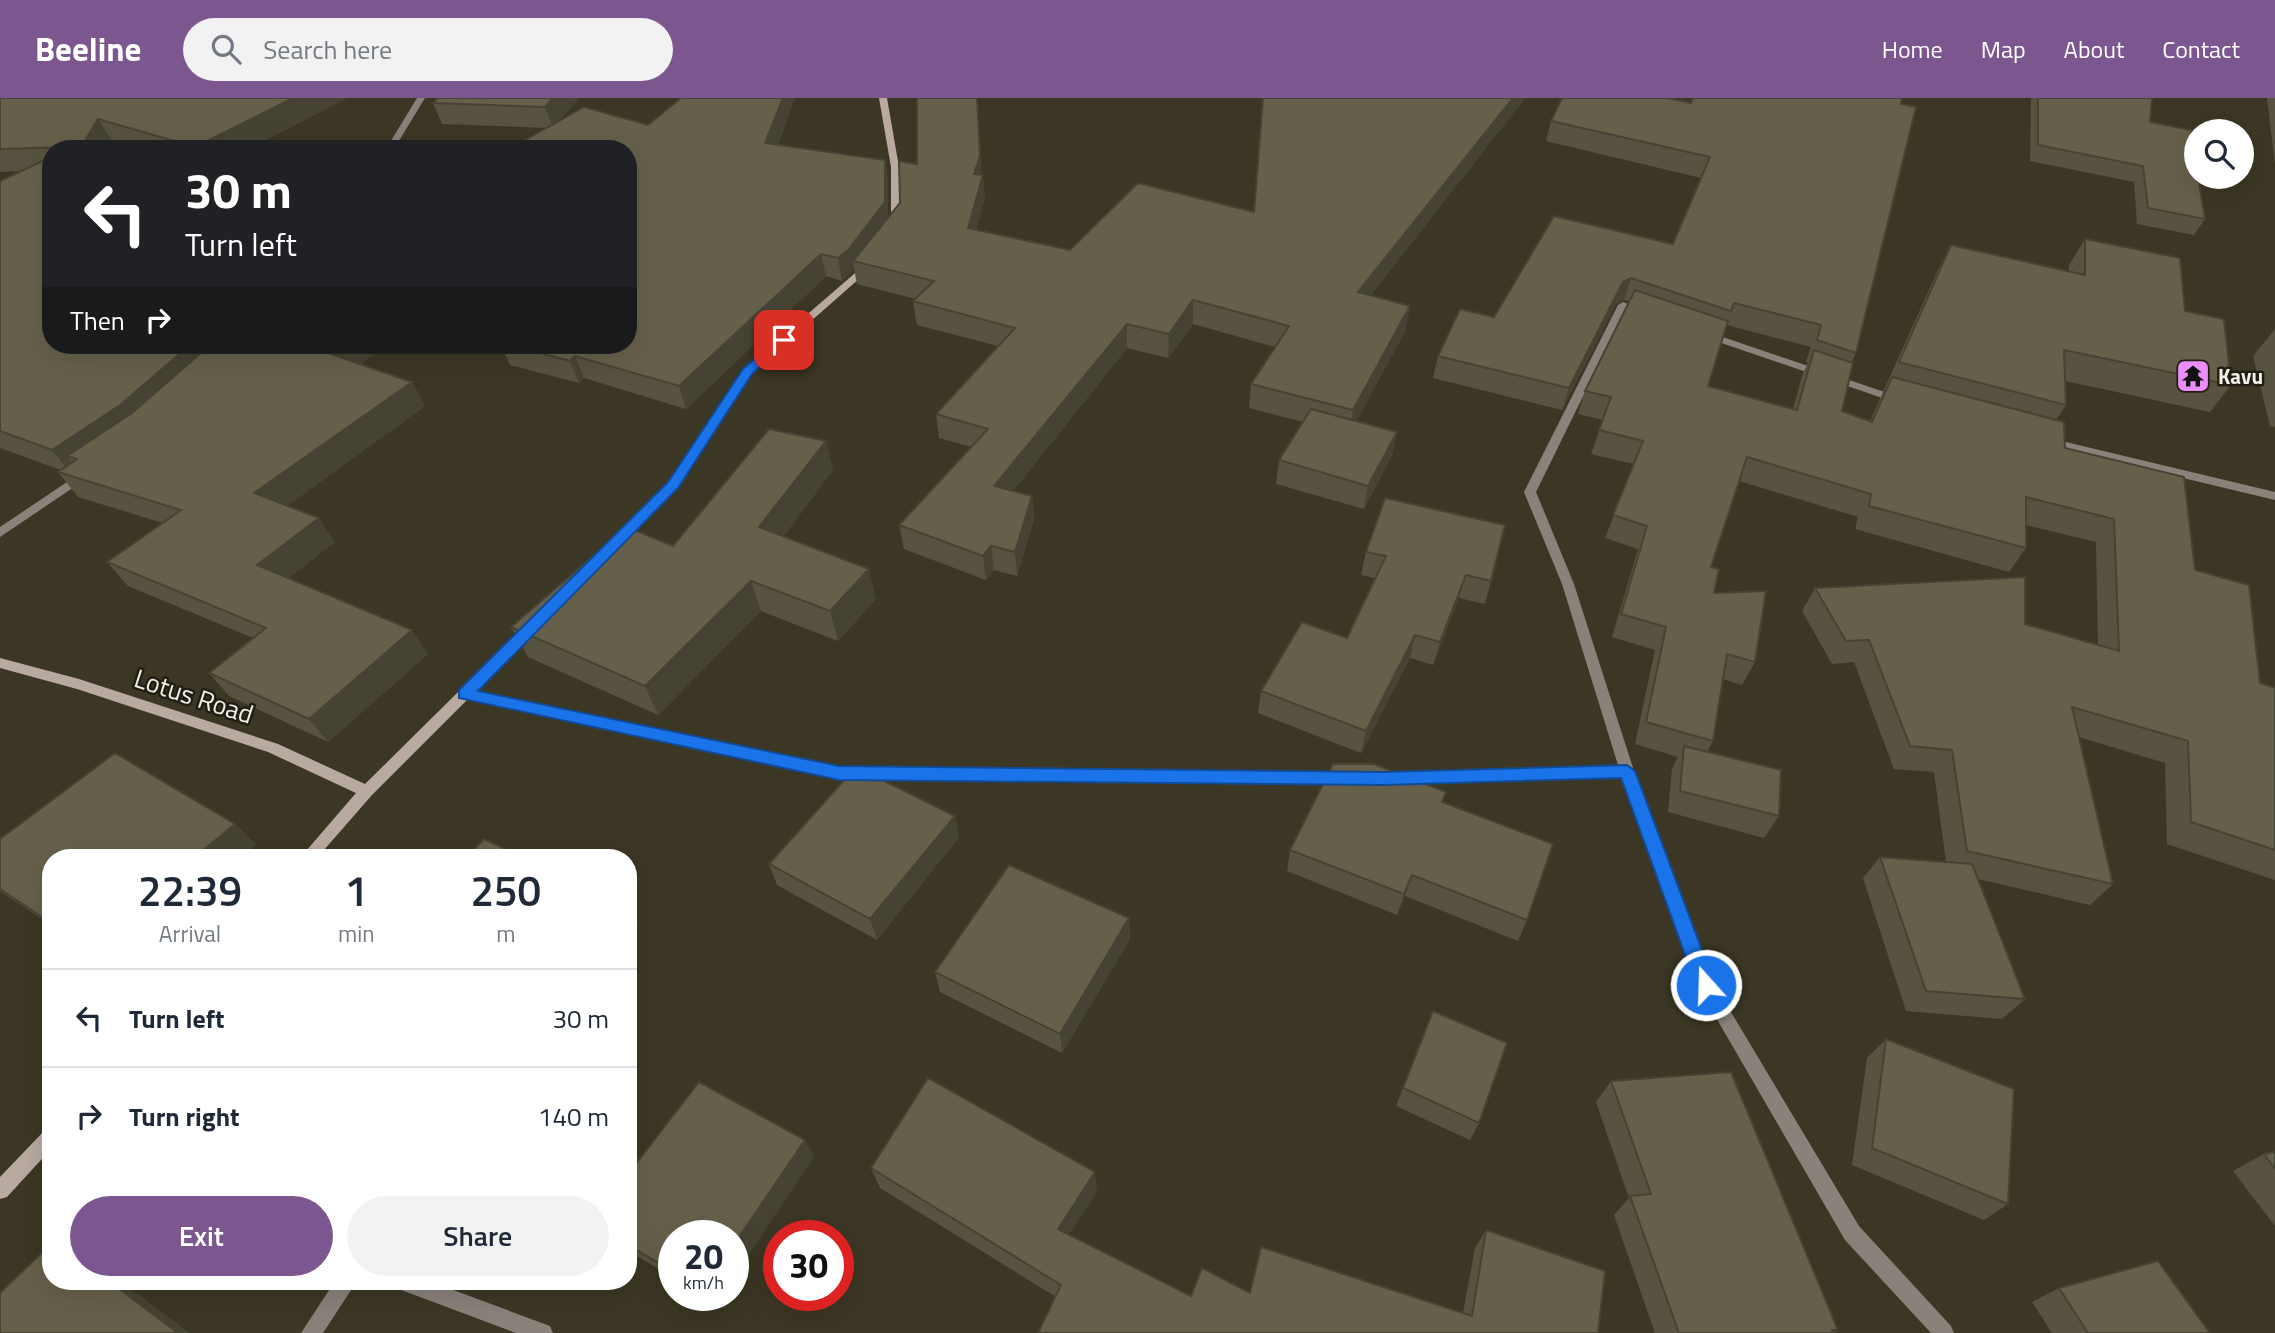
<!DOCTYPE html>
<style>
body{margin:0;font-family:"Titillium Web",sans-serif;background:#f2f2f3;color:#1f2937;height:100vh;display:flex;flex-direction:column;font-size:26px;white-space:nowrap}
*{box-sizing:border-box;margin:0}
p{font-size:23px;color:#747a83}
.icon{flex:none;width:38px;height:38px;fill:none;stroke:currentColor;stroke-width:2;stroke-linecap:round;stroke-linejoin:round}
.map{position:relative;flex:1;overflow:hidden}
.details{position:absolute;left:42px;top:751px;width:595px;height:441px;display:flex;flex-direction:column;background:#fff;border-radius:28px;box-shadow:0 7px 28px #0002}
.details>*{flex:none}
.top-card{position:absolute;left:42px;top:42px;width:595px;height:214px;border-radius:28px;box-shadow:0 7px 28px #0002;background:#202124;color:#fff;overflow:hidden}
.tools{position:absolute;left:2184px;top:21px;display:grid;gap:14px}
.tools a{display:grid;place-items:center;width:70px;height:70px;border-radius:50%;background:#fff;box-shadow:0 7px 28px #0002;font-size:35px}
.speed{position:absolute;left:658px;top:1122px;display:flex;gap:14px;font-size:35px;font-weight:700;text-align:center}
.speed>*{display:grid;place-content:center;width:91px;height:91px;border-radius:50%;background:#fff;box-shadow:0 7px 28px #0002;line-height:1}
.speed small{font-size:18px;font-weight:400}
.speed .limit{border:10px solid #d22;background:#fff;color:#111}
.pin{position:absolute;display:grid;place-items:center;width:60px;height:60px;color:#fff;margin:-30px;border-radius:14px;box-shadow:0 4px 10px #0006}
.me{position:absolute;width:77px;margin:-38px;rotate:340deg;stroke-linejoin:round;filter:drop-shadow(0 0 5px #0008)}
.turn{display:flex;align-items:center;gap:24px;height:147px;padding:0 28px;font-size:32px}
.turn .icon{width:91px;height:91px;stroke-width:2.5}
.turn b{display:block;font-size:49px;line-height:60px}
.then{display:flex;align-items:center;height:66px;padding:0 28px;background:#0003;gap:14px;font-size:26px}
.eta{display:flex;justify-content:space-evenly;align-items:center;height:119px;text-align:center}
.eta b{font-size:42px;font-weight:600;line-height:49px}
.cta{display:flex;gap:14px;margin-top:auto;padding:14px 28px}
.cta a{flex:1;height:80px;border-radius:42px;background:#7b568f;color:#fff;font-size:28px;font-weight:600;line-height:80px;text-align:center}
.cta a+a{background:#f2f2f3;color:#1f2937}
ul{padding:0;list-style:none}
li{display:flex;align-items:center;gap:21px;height:98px;padding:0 28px;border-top:2px solid #e0e1e3}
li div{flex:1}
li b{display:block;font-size:26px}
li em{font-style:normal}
header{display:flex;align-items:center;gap:42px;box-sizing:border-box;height:98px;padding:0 35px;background:#7b568f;color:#fff}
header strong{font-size:33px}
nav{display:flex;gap:38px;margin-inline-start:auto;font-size:24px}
.search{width:490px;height:63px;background:#f2f2f3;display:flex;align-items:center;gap:18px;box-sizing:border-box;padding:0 24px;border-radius:38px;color:#747a83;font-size:26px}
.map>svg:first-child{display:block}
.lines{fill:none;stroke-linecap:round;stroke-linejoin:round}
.street{fill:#8a817b;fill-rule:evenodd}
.secondary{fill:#b9aaa1;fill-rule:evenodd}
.wall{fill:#585340;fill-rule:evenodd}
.shaded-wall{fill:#474334}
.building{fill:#66604b;stroke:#474334;stroke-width:2}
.route{fill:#1a73e8;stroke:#114b97;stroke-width:2}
.labels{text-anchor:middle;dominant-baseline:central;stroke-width:5;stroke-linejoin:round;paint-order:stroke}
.far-poi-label{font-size:21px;font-weight:bold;fill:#f3efe4;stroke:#211e16;text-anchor:start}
.street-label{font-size:26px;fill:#f3efe4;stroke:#211e16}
</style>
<header>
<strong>Beeline</strong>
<div class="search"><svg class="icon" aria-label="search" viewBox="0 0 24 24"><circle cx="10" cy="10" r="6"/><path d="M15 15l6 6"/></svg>Search here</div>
<nav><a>Home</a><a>Map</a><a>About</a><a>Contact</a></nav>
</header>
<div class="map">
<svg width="2275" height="1235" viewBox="0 0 2275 1235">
<rect width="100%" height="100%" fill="#3c3724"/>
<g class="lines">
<!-- street -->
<path class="street" d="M417,0H425L394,51H386Z
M1623,204L1648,214L1643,217L1626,211L1536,394L1574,486L1634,673L1713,884L1859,1128L1951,1228L1954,1235H1931L1845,1142L1700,892L1622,679L1392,686L1387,684L1385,680L1387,676L1392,674L1618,667L1562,486L1524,394L1618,207Z
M1705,233L1905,301L1907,303L1905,305H1897L1701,238L1700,236Z
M2049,340L2275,394V402L2045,347V341Z
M82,374L88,378L86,381L0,439V429Z
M465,591L839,669L1344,674L1349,676L1351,680L1349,684L1344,686L839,681L460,600L458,596L460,592Z
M335,1183H357L323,1235H301Z
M393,1183H429L550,1228L553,1235H516L396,1190Z"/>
<!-- secondary -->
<path class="secondary" d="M879,0H887L899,69L901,126L896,129L891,126V69Z
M864,162L872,164L860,180L751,276L677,390L621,447H613L611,444L613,441L669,384L743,272L854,176Z
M531,525L538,530L536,533L372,697L317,760H300L356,695L268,654L77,591L0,570V560L79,581L278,646L365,686L526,527Z
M51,1029V1051L7,1099L0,1101V1079L45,1032Z"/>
</g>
<!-- wall -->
<path class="wall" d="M0,0H347L248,51H138L112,43L108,51H51V247L384,248L360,266L412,284L425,308L287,408L335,444L288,480L428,556L328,644L229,598L209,575L253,540L128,488L107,464L163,425L78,399L58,374L61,372L0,350V83L21,73L0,74Z
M579,0L559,23L648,27L681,0H795L778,46L885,62L888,83V119L982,77L985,99L976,132L1070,152L1254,114L1263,0H1525L1370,198L1406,232L1356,323L1397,334L1392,357L1364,411L1276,386L1279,362L1303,324L1249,310L1251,286L1275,249L1193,226L1168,260L1127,250L1013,393L1032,398L1034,422L1017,478L994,472L986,482L904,451L899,427L972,349L939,340L936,316L998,248L917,227L913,203L916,201L857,186L854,171L842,183L826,178L686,311L584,280L579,285L510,267L501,247H628V51L547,30L442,26L433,5Z
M1667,0L1856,255L1851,265L1842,313L1870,323L1937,174L1951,147L2069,173V167L2085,141L2185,213L2231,287L2210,314L2065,283L2066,307L2056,322L2065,350L2195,472L2260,585L2275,590V782L2167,746L2165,665L2079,639L2113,786L2090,807L1978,781L2025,901L2002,921L1906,913L1863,780L1880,759L1946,764L1934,674L1894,671L1854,564L1832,566L1802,513L1815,490L2025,526L2098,547L2096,444L2026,427V450L2009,474L1855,431L1858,419L1739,383L1711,469L1714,495L1755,564L1742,587L1723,581L1713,643L1707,654L1779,718L1764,740L1668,714L1672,671L1678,659L1635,646L1655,552L1612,539L1638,451L1605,440L1634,366L1591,356L1603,322L1578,316L1585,293L1629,203L1624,202L1616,206L1562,312L1433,280L1438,258L1494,219L1673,146L1701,80L1546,43L1551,23ZM1727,227L1811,249L1806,264L1808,265L1803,275L1793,311L1708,288Z
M2031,0H2152L2150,24L2205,121L2194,137L2137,126L2134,84L2030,63Z
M2267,0H2275V66Z
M2275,231V329L2270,328L2253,258Z
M826,343L833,372L783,439L876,501L838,543L761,513L658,617L528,559L511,529L673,448Z
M1366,454L1491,483L1485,506L1459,500L1433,567L1410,560L1361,655L1258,615L1261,593L1347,540L1375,480L1361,477Z
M1446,694L1443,705L1527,822L1518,843L1405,798L1397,817L1287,773L1290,752Z
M955,718L959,739L877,842L777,787L769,766Z
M235,726L256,747L51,760V827L0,793V741Z
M1129,820L1130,841L1062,955L940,894L935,874Z
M1433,913L1479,1025L1470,1042L1396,1008Z
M1886,941L2008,1106L1984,1122L1852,1067L1867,960Z
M1611,983L1838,1232L1833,1235H1655L1614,1117L1629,1100L1596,1004Z
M2275,1054V1128L2233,1073L2264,1056Z
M814,1059L674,1138V1180L628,1153V1076Z
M871,1070L1097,1094L1069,1136L1191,1198L1250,1195L1463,1215L1475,1150L1486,1132L1598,1235L1056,1199L880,1090Z
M2059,1190L2210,1235H2052L2032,1204Z
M702,1197H722L716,1206Z"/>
<!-- shaded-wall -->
<path class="shaded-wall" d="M293,0H347L248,51H196L195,49Z
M553,0H579L553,30L545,9Z
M783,0H795L770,66L765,45Z
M977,0L982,79L983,77L985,99L970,153L968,130L974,76Z
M1513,0H1525L1354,218L1358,194Z
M98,21L112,43L108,51H80Z
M885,62L888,83V125L853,163L854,171L842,183L838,160Z
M821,156L826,178L686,311L679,288Z
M1631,180L1624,202L1616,206L1562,312L1569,290L1623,184Z
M1193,202V226L1168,260L1169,236Z
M1410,208L1406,232L1349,336L1353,312Z
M1127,226V250L997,413L994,388Z
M190,247H233L77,361L67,358L79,372L72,377L52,352Z
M340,247H384V248L342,279L328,255Z
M575,258L584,280L579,285L570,263Z
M412,284L425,308L271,420L254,395Z
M1397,334L1392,357L1364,411L1368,388Z
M826,343L833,372L768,459L759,429Z
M1032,398L1034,422L1017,478L1015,454Z
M319,420L335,444L275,491L257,467Z
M991,448L994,472L986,482L983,458Z
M869,471L876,501L838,543L830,513Z
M1466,477L1459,500L1433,567L1440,544Z
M751,483L761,513L658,617L645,588Z
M412,532L428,556L328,644L309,621Z
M1415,537L1410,560L1361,655L1366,633Z
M955,718L959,739L877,842L870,821Z
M235,726L256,747L241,760H194Z
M1412,777L1405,798L1397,817L1404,796Z
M628,808L639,827L628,840Z
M1129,820L1130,841L1062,955L1060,936Z
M805,1042L814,1059L733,1180V1148Z
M1095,1074L1097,1094L1060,1149L1058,1131Z
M109,1183H120L190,1235H178Z
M708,1197H722L716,1206Z"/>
<!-- building -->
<path class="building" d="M0,0H293L195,49L98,21L80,51H69L73,49L0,51Z
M438,0H553L545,9L433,5Z
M681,0H783L765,45L885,62V104L848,152L838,160L821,156L679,288L575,258L570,263L510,247H628V51H509L584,9L648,27Z
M917,0H977L980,58L974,76L983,77L968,130L1070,152L1138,85L1254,114L1263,0H1513L1358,194L1410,208L1353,312L1251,286L1289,228L1193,202L1169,236L1127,226L994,388L1032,398L1015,454L991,448L983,458L899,427L988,331L936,316L1015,230L913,203L934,183L853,163L900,105L899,63L917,66Z
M1562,0H1667L1691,5L1693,0H1902L1901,6L1916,9L1856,255L1817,242L1821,227L1734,205L1731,213L1631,180L1623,184L1569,290L1438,258L1460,211L1494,219L1554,118L1673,146L1710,59L1551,23Z
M2038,0H2152L2150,24L2191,32L2196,67V79H2198L2205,121L2148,110L2143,68L2038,47Z
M51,59V247H190L120,307L52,352L0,333V83Z
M2085,141L2180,160L2185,213L2224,221L2231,287L2064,252L2066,307L1899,264L1951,147L2085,177Z
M1635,192L1728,223L1708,288L1797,312L1814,252L1853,265L1842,313L1872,324L1892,279L2064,324L2065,350L2184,379L2195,472L2249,487L2260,585L2275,590V752L2191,724L2188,643L2072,609L2113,786L1967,753L1952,652L1910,648L1869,542L1846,543L1815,490L2025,479V526L2119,553L2114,421L2026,399V450L1869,408L1871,396L1747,359L1711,469L1719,471L1714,495L1766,493L1755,564L1727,556L1713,643L1646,624L1666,529L1621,516L1647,428L1613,417L1643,343L1599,332L1611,299L1585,293Z
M210,247H340L328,255L412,284L254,395L319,420L257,467L412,532L309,621L209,575L266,530L107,464L181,412L58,374L77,361L67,358L132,315Z
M1311,311L1397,334L1368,388L1279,362Z
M769,331L826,343L759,429L869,471L830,513L751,483L645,588L511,529L627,429L673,448Z
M1385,400L1505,427L1491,483L1466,477L1440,544L1415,537L1366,633L1261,593L1302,524L1347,540L1386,458L1366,454Z
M1684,648L1781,672L1779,718L1680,693Z
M115,655L235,726L194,760H51V825L0,791V741Z
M1333,666H1374L1446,694L1442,704L1553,746L1527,822L1412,777L1404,796L1290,752Z
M856,669L955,718L870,821L769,766Z
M484,741L525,760H466Z
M1880,759L1972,766L2025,901L1926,893Z
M1009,767L1129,820L1060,936L935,874Z
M1433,913L1507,945L1479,1025L1403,990Z
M1886,941L2014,991L2008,1106L1872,1050Z
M1731,974L1838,1232H1832L1833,1235H1679L1630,1098L1651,1096L1611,983Z
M928,980L1095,1074L1058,1131L1191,1198L1202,1170L1250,1195L1261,1149L1472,1218L1486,1132L1605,1173L1598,1235H1038L1061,1187L871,1070Z
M699,984L805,1042L733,1148V1138H674V1174L628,1147V1076Z
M2275,1054V1071L2264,1056Z
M51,1146V1183H109L178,1235H0V1195Z
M2158,1163L2210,1235H2088L2059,1190Z"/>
<!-- route -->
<path class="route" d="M780,239L790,242L752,276L678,390L478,593L839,668L1384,674L1627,667L1635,673L1715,887L1712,893L1706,896L1699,893L1696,887L1621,680L1384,687L839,682L459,600V592L668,384L743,271Z"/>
<!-- icons -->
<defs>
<g id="temple-square" transform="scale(1.75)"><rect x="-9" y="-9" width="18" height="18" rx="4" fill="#eb8dfb" stroke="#211e16"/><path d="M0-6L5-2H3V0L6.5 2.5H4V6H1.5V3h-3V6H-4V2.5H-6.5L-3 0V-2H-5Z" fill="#111"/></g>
</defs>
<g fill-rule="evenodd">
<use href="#temple-square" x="2193" y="278"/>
</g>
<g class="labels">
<!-- far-poi labels -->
<g class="far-poi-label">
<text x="2218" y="278">Kavu</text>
</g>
<!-- street labels -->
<g class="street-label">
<text transform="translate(194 598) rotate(18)">Lotus Road</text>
</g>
</g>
</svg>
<div class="tools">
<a><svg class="icon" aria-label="search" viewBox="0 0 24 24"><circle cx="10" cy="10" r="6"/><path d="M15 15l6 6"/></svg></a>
</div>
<div class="speed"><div>20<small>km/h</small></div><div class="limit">30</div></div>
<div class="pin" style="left:784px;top:242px;background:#d93025"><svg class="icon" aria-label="arrive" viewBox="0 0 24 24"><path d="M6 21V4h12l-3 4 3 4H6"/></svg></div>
<svg class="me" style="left:1706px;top:887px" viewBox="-20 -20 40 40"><circle r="17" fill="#1a73e8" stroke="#fff" stroke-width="3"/><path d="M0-11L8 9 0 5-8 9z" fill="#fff"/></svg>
<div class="top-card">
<div class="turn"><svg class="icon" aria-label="left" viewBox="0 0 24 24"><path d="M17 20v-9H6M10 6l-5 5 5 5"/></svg><div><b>30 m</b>Turn left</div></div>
<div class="then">Then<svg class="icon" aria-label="right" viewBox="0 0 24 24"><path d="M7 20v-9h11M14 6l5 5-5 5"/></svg></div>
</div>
<section class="details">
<div class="eta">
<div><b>22:39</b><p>Arrival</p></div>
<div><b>1</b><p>min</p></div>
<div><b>250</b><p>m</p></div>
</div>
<ul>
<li><svg class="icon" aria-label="left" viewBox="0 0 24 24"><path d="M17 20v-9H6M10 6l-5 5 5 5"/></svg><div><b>Turn left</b></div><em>30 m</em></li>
<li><svg class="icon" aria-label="right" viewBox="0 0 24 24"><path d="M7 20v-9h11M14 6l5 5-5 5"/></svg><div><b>Turn right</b></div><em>140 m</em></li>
</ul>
<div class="cta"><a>Exit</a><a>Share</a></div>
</section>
</div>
